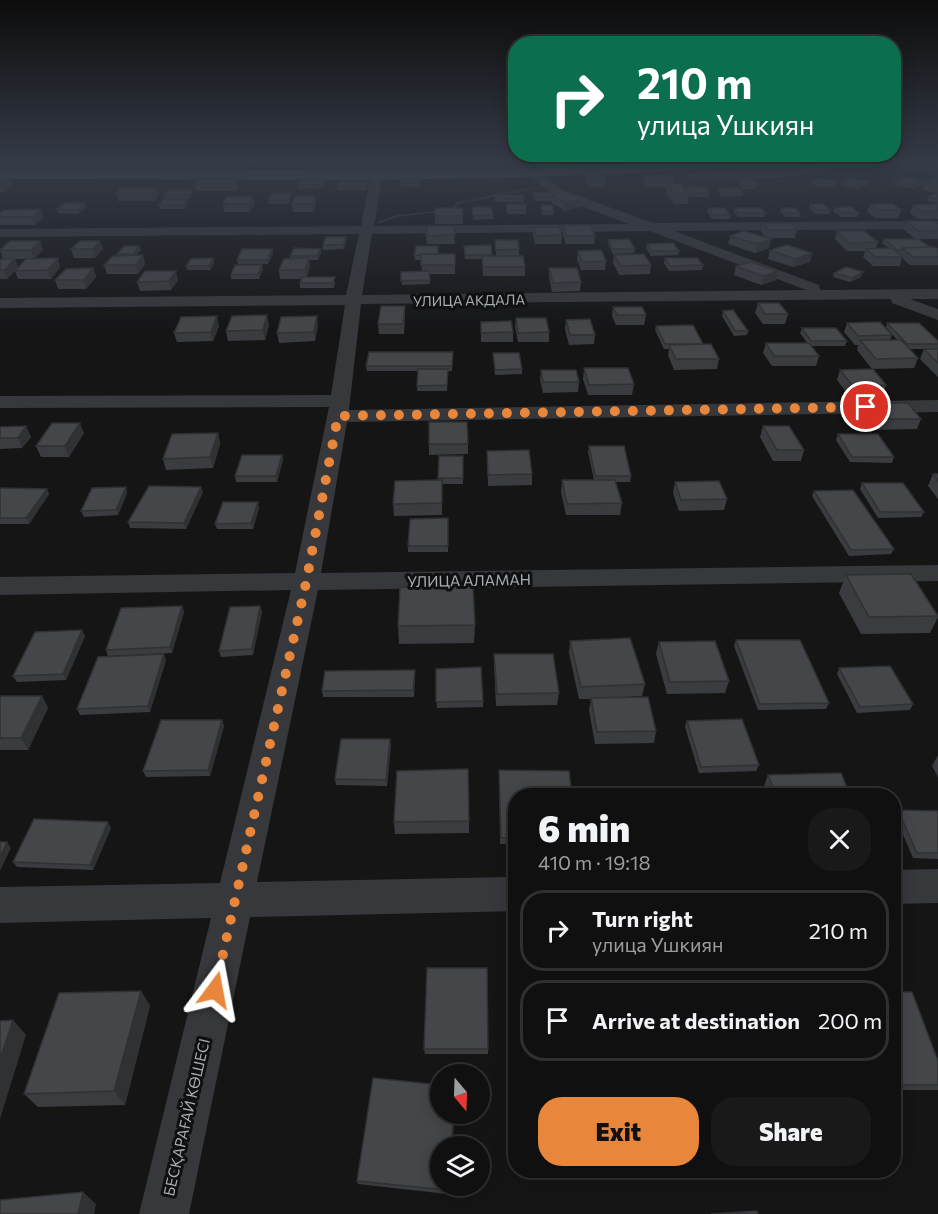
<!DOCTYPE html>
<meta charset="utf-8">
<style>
body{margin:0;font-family:Commissioner,sans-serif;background:#191919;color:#f1f3f6;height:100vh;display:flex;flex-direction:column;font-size:22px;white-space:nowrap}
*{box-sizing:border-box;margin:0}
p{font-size:20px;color:#9c9d9f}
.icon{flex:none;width:33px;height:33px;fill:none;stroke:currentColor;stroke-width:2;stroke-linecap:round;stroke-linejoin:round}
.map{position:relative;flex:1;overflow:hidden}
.details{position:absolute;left:508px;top:788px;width:393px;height:390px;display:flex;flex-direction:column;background:#101010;border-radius:24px;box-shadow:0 3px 15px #0003,0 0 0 2px #303030}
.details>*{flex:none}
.banner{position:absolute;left:508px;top:36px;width:393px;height:126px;border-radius:24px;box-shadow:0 3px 15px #0003,0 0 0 2px #303030;background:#0b6e4f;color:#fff;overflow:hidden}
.needle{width:39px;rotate:161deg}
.fabs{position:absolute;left:430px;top:1064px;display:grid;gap:12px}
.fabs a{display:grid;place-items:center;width:60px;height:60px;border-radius:50%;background:#101010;box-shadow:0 3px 15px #0003,0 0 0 2px #303030;font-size:30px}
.pin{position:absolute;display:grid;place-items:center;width:51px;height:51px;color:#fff;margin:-26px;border:3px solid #fff;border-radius:50%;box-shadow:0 2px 6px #0007}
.me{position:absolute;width:66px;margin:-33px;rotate:13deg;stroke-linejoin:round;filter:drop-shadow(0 0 4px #0008)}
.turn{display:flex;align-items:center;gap:21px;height:126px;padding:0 30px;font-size:27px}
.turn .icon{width:78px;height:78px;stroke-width:2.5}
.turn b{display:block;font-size:42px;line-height:51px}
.round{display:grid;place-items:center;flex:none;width:63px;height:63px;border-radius:24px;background:#191919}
.head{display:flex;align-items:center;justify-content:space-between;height:102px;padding:0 30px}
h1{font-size:36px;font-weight:800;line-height:45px}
.cta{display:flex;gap:12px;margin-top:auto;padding:12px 30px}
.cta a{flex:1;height:69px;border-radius:24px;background:#e8863b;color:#111;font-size:24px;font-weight:800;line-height:69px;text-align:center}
.cta a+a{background:#191919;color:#f1f3f6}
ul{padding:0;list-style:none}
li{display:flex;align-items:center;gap:18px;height:81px;margin:0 12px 9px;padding:0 18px;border:3px solid #303030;border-radius:24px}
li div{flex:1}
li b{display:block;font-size:22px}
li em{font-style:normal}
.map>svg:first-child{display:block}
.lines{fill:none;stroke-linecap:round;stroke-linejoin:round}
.stream{fill:#2e383b;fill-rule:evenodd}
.minor{fill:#36383b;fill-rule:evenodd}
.primary{fill:#52565a;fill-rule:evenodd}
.wall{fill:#3a3c3f;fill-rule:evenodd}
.shaded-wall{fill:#303133}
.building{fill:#444649;stroke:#303133;stroke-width:1.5}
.route{stroke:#e8863b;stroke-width:10;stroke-dasharray:0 18}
.labels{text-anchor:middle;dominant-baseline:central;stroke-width:6;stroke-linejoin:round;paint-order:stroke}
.far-street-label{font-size:14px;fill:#a7afb6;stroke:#101011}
.street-label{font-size:15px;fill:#a7afb6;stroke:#101011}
</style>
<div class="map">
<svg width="938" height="1214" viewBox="0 0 938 1214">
<rect width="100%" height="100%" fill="#151516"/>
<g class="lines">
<!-- stream -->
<path class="stream" d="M536,186L537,188L459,204L452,211L397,217L379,223L377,222L397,215L451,209L457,202Z"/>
<!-- minor -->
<path class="minor" d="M829,161H844C819,182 725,179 690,179L684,176L690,173L791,169Z
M847,161H867L869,164L864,167Z
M377,170L383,173L374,226L629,224L555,196L529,175V171L533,170L563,190L653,223L938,221V229L674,231L819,285L820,290L938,289V299H910L938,309V320L892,303L891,299L361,304L349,410L938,400V412L347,422L321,573L938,565V581L318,590L257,882L516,877V911L250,917L189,1214H139L211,918L0,923V887L220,883L291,590L0,595V577L295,573L329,407L0,408V396L331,395L345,305L0,308V298L346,295L359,234L0,237V229L361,226L371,173ZM650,231L806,290L362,295L372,234Z
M938,869V903L894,904V870Z"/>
<!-- primary -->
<path class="primary" d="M692,161H752L746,165C498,186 248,178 0,179V171L533,169Z"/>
</g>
<!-- wall -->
<path class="wall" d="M938,167V203L927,201L928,197L936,193L922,190L925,182L934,178L935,175L926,174L927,170Z
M586,171L605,180V187H589L585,178Z
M644,175L674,179L673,184L686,191V187L710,193L709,197H690L689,196L688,204H674L666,192V187H646L643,182Z
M238,178L239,186L236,191H196L194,184Z
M0,179H9L12,186L4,192H0Z
M421,179V187H401L400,183Z
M813,179L835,183L834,187H817L812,183Z
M325,180V184L323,188L298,189L297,185Z
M738,180L757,185L756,189H743L738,183Z
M895,181H925L924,185L912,189L894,185Z
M842,182L867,185L859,189L841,185Z
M368,185L366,190H337V186Z
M157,188L159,195L154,201H118L116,193Z
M719,188L743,193L742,196L722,197L718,192Z
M193,193L188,199H165L164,195Z
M533,193L551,196V194L584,198L583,206L565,211L551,202V201H535L533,197Z
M495,195H523L524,202H495Z
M292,196L288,204H269L268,200Z
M315,196L316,204L313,212H293L292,204Z
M253,197L254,205L250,212H224L223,204Z
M187,200L188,204L184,209H160L159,205Z
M86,203L87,207L78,214L58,213L57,209Z
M507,204H526V214H507Z
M810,204L830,210L829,214H815L809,208Z
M870,204L901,210L898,218H875L867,212Z
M541,205L554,211V215H542Z
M913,205H938V219H918L910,213Z
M472,207L493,215V219L473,220Z
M834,207L859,213L857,217H841L833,211Z
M435,208H462L463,224H435Z
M708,208L730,215V219H712L707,212Z
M734,208L765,213L764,217H738L734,212Z
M781,208L800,213L799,217H785L780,212Z
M41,209L44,217L35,225H0V213Z
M906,221L938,224V239H919L930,247L938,249V265H910L902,258L900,266H873L863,257L865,251H847L835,239L837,231L878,242L876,248H889L882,243L884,239H915L903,229Z
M763,223L797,230L795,238H769L771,239L769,248L755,253L728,244L730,236L766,238L761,232Z
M563,225L595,236L594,244H566L563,234Z
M454,226L455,244H427L426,236Z
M534,227L562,235L561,244H535L533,235Z
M346,237V241L344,249L323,250V245Z
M495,240L519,249V256L525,267V276H483L482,259H465L464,246L491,245L492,256H496Z
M608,240L635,249L634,253L613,254L608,244Z
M40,241L43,250L34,259L60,267L51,279H18L15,271L7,279H0V259H3L0,250ZM15,259H30L18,267Z
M647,244L679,251L678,255L651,256L646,248Z
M71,249H103L95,258H74Z
M321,249V253L318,260H309L310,267L307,277L335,282L334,288H300V283L301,279H280L279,270L290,259V256Z
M141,250L136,255H143L145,264L138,274H107L104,265L118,256L117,254Z
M770,250L812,253L810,262L793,267L768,259Z
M578,251L606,261L605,270H581L577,259Z
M273,253L268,264H238L237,260Z
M438,254H455V274H429L430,284L402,285L401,272L422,271L421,260H415L414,255Z
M614,255L651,265L650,274L619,275L613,263Z
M213,258L214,263L210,270H187L186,266Z
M665,258L703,265L702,270L669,271L664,263Z
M736,266L778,271L776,280L761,285L734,275Z
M93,268L96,277L86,289H58L55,280Z
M549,268L581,282L580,291L552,292L549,277Z
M263,269L259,279H231V275Z
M834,273L861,277L850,282L833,277Z
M178,280L171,290L140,291L137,282Z
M758,303L788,314L785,324H763L755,313Z
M613,307L646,315L644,325H616L612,316Z
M723,311L748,331L747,335L734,336L722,316Z
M405,315L404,334H379L378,324Z
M516,318L549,332V342H518L515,327Z
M566,320L595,335L594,344L569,345L565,329Z
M481,322L513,332V342H481Z
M847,323L892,335L890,340H897L886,327L887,323L938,341V377L920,359L924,349H909L918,358L914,368L872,369L857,350L858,345H855L844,332Z
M269,325L265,340L228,341L226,331Z
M219,326L213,341L177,342L174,333Z
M318,326L315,341L279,343L277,333Z
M656,326L703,344L719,359L717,369L674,370L668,355L669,349H664L655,330Z
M802,328L847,341L845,346H811L819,356L816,366H772L763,353L766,343H807L800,333Z
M453,352L452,371H448L447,391H417L418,371H367L366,366Z
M493,353L522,369V374L495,375Z
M584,368L634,384L632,395H588L583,379Z
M541,370L579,382L578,392L543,393L540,380Z
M840,370L886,385L883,396H849L837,380Z
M862,403L921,419L917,429L870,430L858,414Z
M26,426L31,437L22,448L0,449V427Z
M763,426L804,450L801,461H773L760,437Z
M84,433L69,457H41L36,446Z
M218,433L220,444L213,468L166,470L163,459Z
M838,434L894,457L892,463L850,462L836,440Z
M429,444H468V454L429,455Z
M589,446L631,476L630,482H616L622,503L620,515H566L561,492L562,480H594L588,452Z
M487,451L532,474V485L488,486Z
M282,455L283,460L277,482H236L235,476Z
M439,456H463V484H442V515L394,516L393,504L438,481Z
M933,474H938V499L928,486Z
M675,482L727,499L724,510L679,511L673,493Z
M862,483L924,512L921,517L878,518L860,489Z
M126,487L127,493L118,515L84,517L81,511Z
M0,488L49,494L29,524H0Z
M814,491L894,549L891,554L849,556L812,496Z
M203,492L186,529L130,528L128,522Z
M259,508L253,529H217L215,524Z
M448,518V552H408V546Z
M846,575L938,615V617L930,633L861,634L839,593Z
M182,606L184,612L172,653L108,656L106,650Z
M260,606L262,612L253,655L221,657L219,651Z
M475,625L474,643L399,644L398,626Z
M85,636L66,680L17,682L13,676Z
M736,640L829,703L826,709L758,710L734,646Z
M570,641L645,684L642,696L609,698L656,731L654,743L595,744L589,710L591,699H579L569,653Z
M659,642L729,681L725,693L667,694L656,654Z
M494,654L559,693L557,705L496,706L494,666Z
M166,660L150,712L80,715L77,709Z
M839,668L913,704L910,710L857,713L837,674Z
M436,669L483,701V707L437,708Z
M415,676L414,697H323L322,691Z
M0,696H42L48,708L28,750H0Z
M222,720L224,726L210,776L146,777L143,771Z
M687,721L759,765L756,771L699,773L685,727Z
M391,745L387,786L336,785L335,779Z
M938,755V777L932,766Z
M768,775L850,795H767L764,786Z
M499,776L516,795V844H500Z
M898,810L938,811V859L913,858L895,816Z
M469,821V833L395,834L394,822Z
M111,828L93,870L17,867L13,862Z
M487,968L488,1054H425L424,1049Z
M141,991L150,1006L125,1105L38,1107L24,1094Z
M894,992L938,1061V1090H894Z
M441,1113H455L452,1146H441V1185H448L447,1194L358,1184L357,1181Z
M788,1170H872V1172L868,1176L789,1174Z"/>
<!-- shaded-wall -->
<path class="shaded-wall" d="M238,178L239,186L236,191L235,184Z
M9,179L12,186L4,192L2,184Z
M868,181L867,185L859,189L860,185Z
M925,181L924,185L912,189L913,185Z
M157,188L159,195L154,201L152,193Z
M192,190L193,193L188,199V195Z
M292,193V196L288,204V200Z
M315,196L316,204L313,212L312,204Z
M253,197L254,205L250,212L249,204Z
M584,198L583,206L565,211V203Z
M187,200L188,204L184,209L183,205Z
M86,203L87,207L78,214L77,210Z
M41,209L44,217L35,225L33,217Z
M771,239L769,248L755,253L757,244Z
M40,241L43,250L34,259L31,250Z
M100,241L103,249L95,258L93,249Z
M139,246L141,250L134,258L133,254Z
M272,249L273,253L268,264V260Z
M321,249V253L318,260L317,256Z
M812,253L810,262L793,267L795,259Z
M143,255L145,264L138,274L136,265Z
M58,258L60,267L51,279L48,270Z
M213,258L214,263L210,270L209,266Z
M309,258L310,267L306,279L305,270Z
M15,259L18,267L7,279L4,270Z
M262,265L263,269L259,279L258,274Z
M93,268L96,277L86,289L84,280Z
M176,271L178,280L171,290L169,281Z
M778,271L776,280L761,285L763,276Z
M863,272L861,277L850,282L852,278Z
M405,306V315L404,334L403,324Z
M267,315L269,325L265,340L263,330Z
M217,316L219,326L213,341L211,332Z
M317,316L318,326L315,341L314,332Z
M80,423L84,433L69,457L65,446Z
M26,426L31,437L22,448L18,438Z
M218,433L220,444L213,468L210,457Z
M282,455L283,460L277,482L276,476Z
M126,487L127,493L118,515L116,510Z
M201,487L203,492L186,529L184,523Z
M47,489L49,494L29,524L26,518Z
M258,502L259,508L253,529L251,523Z
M182,606L184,612L172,653L170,647Z
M260,606L262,612L253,655L252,649Z
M82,630L85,636L66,680L63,674Z
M164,654L166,660L150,712L148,706Z
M42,696L48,708L28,750L21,738Z
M222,720L224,726L210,776L208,770Z
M390,739L391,745L387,786L386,780Z
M108,822L111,828L93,870L90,865Z
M7,842L11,848L0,871V857Z
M141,991L150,1006L125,1105L114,1091Z
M13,1020L26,1035L0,1119V1059Z
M83,1192L96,1204L94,1214H78Z"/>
<!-- building -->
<path class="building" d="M935,166L938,167V172L927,170Z
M601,170L605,180H590L586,171Z
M670,174L674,179L647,180L644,175Z
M907,177L925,181L913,185L895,181Z
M199,178H238L235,184H194Z
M851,178L868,181L860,185L842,182Z
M934,178L938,179V185L925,182Z
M0,179H9L2,184H0Z
M401,179H421L420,183H400Z
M813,179H830L835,183H818Z
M300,180H325L323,185H297Z
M738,180H752L757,185H744Z
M339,181H367L366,186H337Z
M667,184H681L689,196H675Z
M686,187H705L710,193H691Z
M121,188H157L152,193H116Z
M719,188H739L743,193H723Z
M169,190H192L188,195H164Z
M562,191L584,198L565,203L551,194Z
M550,192L552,197H535L533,193Z
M938,192V199L928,197Z
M273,193H292L288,200H268Z
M495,195H523L524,199L495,198Z
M295,196H315L312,204H292Z
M227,197H253L249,204H223Z
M163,200H187L183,205H159Z
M66,203H86L77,210L57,209Z
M507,204H526V210H507Z
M810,204H824L830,210H816Z
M870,204H893L901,210H877Z
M937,204L938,205V211H921L913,205Z
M541,205H552L554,211H542Z
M472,207H491L493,215L473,216Z
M834,207H851L859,213H842Z
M435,208H462L463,216H435Z
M708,208H725L730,215H713Z
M734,208H761L765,213H738Z
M781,208H795L800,213H786Z
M41,209L33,217H0V213L4,210Z
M906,221H934L938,224V231H919Z
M763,223H791L797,230H769Z
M563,225H591L595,236H567Z
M427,226H454L455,235L426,236Z
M534,227H559L562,235L536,236Z
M744,231L771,239L757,244L730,236Z
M837,231H864L878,242L849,243Z
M326,237H346L343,245H323Z
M629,239L635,249H613L608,240Z
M884,239H918L930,247L902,248V250H897Z
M495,240H518L519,249L496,250Z
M10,241H40L31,250H0Z
M80,241H100L93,249H71Z
M673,243L679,251H651L647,244Z
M491,245L492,255H465L464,246Z
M787,245L812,253L795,259L770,250Z
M124,246H139L133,254H117Z
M416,246H438V254H421V255H414Z
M935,247L938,249V257H913L902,248Z
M294,248L321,249L317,256H290Z
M892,248L903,257H876L866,249Z
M242,249H272L268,260H237Z
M601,250L606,261L582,262L578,251Z
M421,254H455V265H421Z
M644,254L651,265L621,266L614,255Z
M143,255L136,265H104L113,256Z
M482,256H523L525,267H483Z
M58,258L48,270L15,271L26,259Z
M213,258L209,266H186L191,259Z
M309,258L305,270H279L284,259Z
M665,258H697L703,265L670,266Z
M0,259H15L4,270H0Z
M751,262L778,271L763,276L736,266Z
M235,265H262L258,274L231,275Z
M846,267L863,272L852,278L834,273Z
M93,268L84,280H55L66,269Z
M549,268H577L581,282L553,283Z
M145,271H176L169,281L137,282Z
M429,271L430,280L401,281V272Z
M302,277H335L333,283H300Z
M758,303H779L788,314H765Z
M381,306H405L403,324H378Z
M613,307H642L646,315H617Z
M733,310L748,331H735L723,311Z
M267,315L263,330L226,331L232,316Z
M217,316L211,332L174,333L181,317Z
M317,316L314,332L277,333L281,317Z
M516,318H546L549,332L518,333Z
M590,319L595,335H570L566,320Z
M511,321L513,332L481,333V322Z
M880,322L892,335L858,336L847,323Z
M887,323H919L938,341V344H907Z
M693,325L703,344H665L656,326Z
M802,328H836L847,341H811Z
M860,340H901L918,358L876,359Z
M766,343H809L819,356H774Z
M711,344L719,359H676L669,345Z
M924,349H938V363Z
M369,352H453L452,366H366Z
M493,353H519L522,369L495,370Z
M584,368H628L634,384L589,385Z
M418,369H448L447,385L417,386Z
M873,369L886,385L853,386L840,370Z
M541,370H576L579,382H543Z
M862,403H908L921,419H874Z
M429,422H467L468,444H429Z
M52,423H80L65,446H36Z
M26,426L18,438H0V427Z
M763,426H789L804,450H777Z
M218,433L210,457L163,459L172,434Z
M838,434H878L894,457H852Z
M589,446H624L631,476H595Z
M529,450L532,474L488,475L487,451Z
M242,455H282L276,476H235Z
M439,456H463V478H438Z
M933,474H938V481Z
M442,480V503L393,504L395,481Z
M562,480H615L622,503L567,504Z
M719,481L727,499L681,500L675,482Z
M862,483H903L924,512H880Z
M149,486L201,487L184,523L128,522Z
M126,487L116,510L81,511L92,488Z
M0,488L47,489L26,518H0Z
M853,490L894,549L851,550L814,491Z
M223,502H258L251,523L215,524Z
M448,518V546H408L410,519Z
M911,574L938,616L869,617L846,575Z
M473,586L475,625L398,626L400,587Z
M182,606L170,647L106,650L121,608Z
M260,606L252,649L219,651L230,607Z
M82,630L63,674L13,676L35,632Z
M630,638L645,684L581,687L570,641Z
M736,640H800L829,703L760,704Z
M715,641L729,681L670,682L659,642Z
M164,654L148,706L77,709L98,657Z
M494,654H553L559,693L497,694Z
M890,666L913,704L860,707L839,668Z
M481,667L483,701L436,702V669Z
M415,670L413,690L322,691L325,671Z
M0,696H42L21,738H0Z
M648,697L656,731L597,732L591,698Z
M742,719L759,765L701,767L687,721Z
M161,720H222L208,770L143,771Z
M341,739H390L386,780L335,779Z
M468,769L469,821L394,822L397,771Z
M499,770L569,771L572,795H516V838H501Z
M841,773L850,795H776L768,775Z
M898,810L938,811V853H917Z
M34,819L108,822L90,865L13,862Z
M0,842H7L0,857Z
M427,968H487L488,1049H424Z
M141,991L114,1091L24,1094L59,993Z
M894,992H912L938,1061V1085H894Z
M13,1020L0,1059V1021Z
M373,1078L441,1085V1113H454L451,1146H441V1185H448L447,1190L357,1181Z
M793,1170H872V1172Z
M83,1192L78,1214H0V1200Z
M757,1211L758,1214H711Z"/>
<!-- sky -->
<linearGradient id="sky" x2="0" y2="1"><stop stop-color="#0c0c0c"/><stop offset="0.49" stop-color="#353b47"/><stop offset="1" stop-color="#353b47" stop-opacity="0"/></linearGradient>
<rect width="938" height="331" fill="url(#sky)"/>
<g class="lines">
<!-- route -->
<path class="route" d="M215,990L306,583L338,416L866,407"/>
</g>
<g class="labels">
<!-- far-street labels -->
<g class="far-street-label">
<text transform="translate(469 300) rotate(-1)">УЛИЦА АКДАЛА</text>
</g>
<!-- street labels -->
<g class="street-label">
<text transform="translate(469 580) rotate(-1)">УЛИЦА АЛАМАН</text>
<text transform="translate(186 1117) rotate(-77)">БЕСҚАРАҒАЙ КӨШЕСІ</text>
</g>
</g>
</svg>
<div class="fabs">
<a><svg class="needle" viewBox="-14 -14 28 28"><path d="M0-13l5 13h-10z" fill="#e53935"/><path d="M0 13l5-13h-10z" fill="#9c9d9f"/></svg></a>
<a><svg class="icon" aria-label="layers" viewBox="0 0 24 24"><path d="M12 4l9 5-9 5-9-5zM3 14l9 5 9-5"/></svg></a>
</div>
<div class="pin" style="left:866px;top:407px;background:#d93025"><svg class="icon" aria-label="arrive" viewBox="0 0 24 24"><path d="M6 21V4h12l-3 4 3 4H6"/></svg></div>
<svg class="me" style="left:215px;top:990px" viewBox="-20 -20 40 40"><path d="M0-17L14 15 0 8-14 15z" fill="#e8863b" stroke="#fff" stroke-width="4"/></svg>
<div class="banner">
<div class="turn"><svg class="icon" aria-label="right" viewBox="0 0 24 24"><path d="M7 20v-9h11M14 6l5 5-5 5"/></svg><div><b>210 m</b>улица Ушкиян</div></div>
</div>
<section class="details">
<div class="head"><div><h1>6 min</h1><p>410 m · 19:18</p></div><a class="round"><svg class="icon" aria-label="close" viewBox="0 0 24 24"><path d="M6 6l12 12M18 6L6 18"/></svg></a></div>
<ul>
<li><svg class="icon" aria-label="right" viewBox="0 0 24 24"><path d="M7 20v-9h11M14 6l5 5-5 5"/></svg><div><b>Turn right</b><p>улица Ушкиян</p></div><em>210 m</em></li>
<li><svg class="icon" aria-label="arrive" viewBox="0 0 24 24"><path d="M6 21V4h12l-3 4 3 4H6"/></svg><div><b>Arrive at destination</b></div><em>200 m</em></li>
</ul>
<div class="cta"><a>Exit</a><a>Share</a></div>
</section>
</div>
